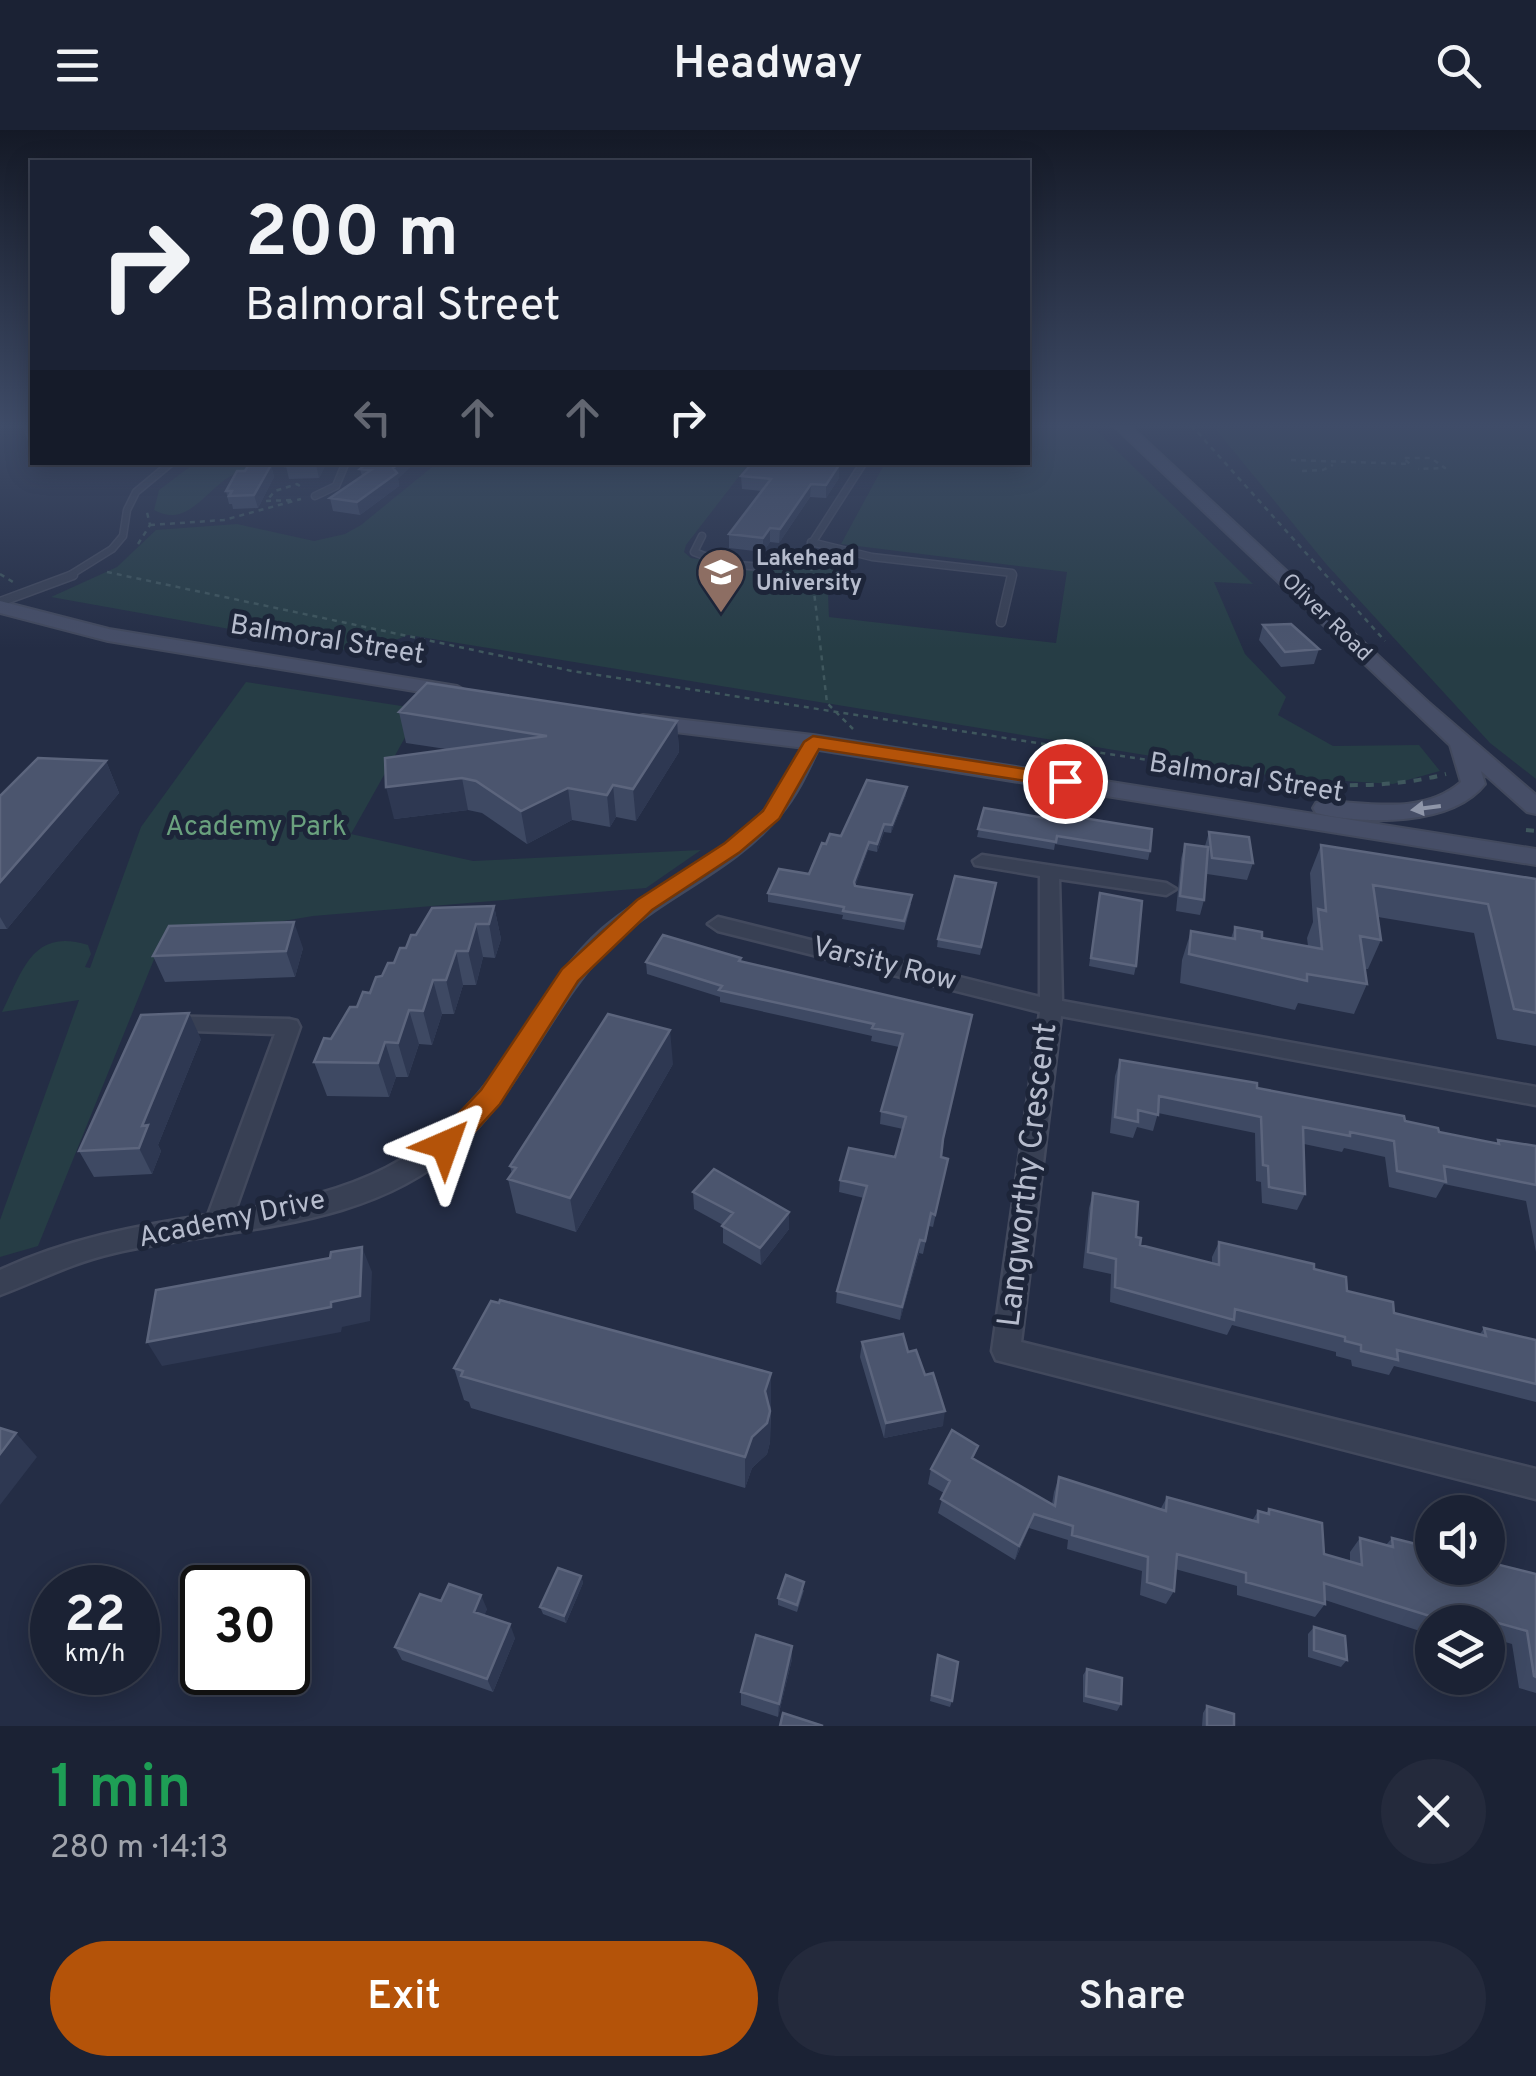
<!DOCTYPE html>
<meta charset="utf-8">
<style>
body{margin:0;font-family:Overpass,sans-serif;background:#242a3c;color:#f1f3f6;height:100vh;display:flex;flex-direction:column;font-size:38px;white-space:nowrap}
*{box-sizing:border-box;margin:0}
p{font-size:32px;color:#a0a4ac}
.icon{flex:none;width:55px;height:55px;fill:none;stroke:currentColor;stroke-width:2;stroke-linecap:round;stroke-linejoin:round}
.map{position:relative;height:1596px;overflow:hidden}
.details{display:flex;flex-direction:column;background:#1b2234;flex:1}
.details>*{flex:none}
.banner{position:absolute;left:30px;top:30px;width:1000px;height:305px;border-radius:0px;box-shadow:0 5px 25px #0003,0 0 0 2px #393f4f;background:#1b2234;color:#f1f3f6;overflow:hidden}
.tools{position:absolute;left:1415px;top:1365px;display:grid;gap:20px}
.tools a{display:grid;place-items:center;width:90px;height:90px;border-radius:50%;background:#1b2234;box-shadow:0 5px 25px #0003,0 0 0 2px #393f4f;font-size:50px}
.speed{position:absolute;left:30px;top:1435px;display:flex;gap:20px;font-size:50px;font-weight:700;text-align:center}
.speed>*{display:grid;place-content:center;width:130px;height:130px;border-radius:50%;background:#1b2234;box-shadow:0 5px 25px #0003,0 0 0 2px #393f4f;line-height:1}
.speed small{font-size:25px;font-weight:400}
.speed .limit{border:5px solid #111;border-radius:15px;background:#fff;color:#111}
.pin{position:absolute;display:grid;place-items:center;width:85px;height:85px;color:#fff;margin:-42px;border:5px solid #fff;border-radius:50%;box-shadow:0 2px 10px #0007}
.me{position:absolute;width:110px;margin:-55px;rotate:43deg;stroke-linejoin:round;filter:drop-shadow(0 0 8px #0008)}
.turn{display:flex;align-items:center;gap:35px;height:210px;padding:0 50px;font-size:45px}
.turn .icon{width:130px;height:130px;stroke-width:2.5}
.turn b{display:block;font-size:70px;line-height:85px}
.lanes{display:flex;align-items:center;height:95px;padding:0 50px;background:#0003;justify-content:center;gap:50px;direction:ltr}
.lanes .off{opacity:.35}
.round{display:grid;place-items:center;flex:none;width:105px;height:105px;border-radius:52px;background:#242a3c}
.headline{display:flex;align-items:center;justify-content:space-between;height:170px;padding:0 50px}
h1{font-size:60px;font-weight:600;line-height:75px;color:#1e9e55}
.action{display:flex;gap:20px;margin-top:auto;padding:20px 50px}
.action a{flex:1;height:115px;border-radius:60px;background:#b45309;color:#fff;font-size:40px;font-weight:600;line-height:115px;text-align:center}
.action a+a{background:#242a3c;color:#f1f3f6}
header{display:flex;justify-content:space-between;align-items:center;height:130px;padding:0 50px;background:#1b2234;font-size:45px;font-weight:600}
.map>svg:first-child{display:block}
.green{fill:#263d45}
.lines{fill:none;stroke-linecap:round;stroke-linejoin:round}
.lane-far1-casing{stroke:#42495d;stroke-width:9}
.lane-casing{stroke:#42495d;stroke-width:11}
.street-casing{stroke:#42495d;stroke-width:5}
.secondary-casing{stroke:#42495d;stroke-width:4}
.path-far1{stroke:#3f575d;stroke-width:2.5;stroke-dasharray:5 5;stroke-linecap:butt}
.path{stroke:#3f575d;stroke-width:4;stroke-dasharray:8 8;stroke-linecap:butt}
.lane-far1{stroke:#384054;stroke-width:6}
.lane{stroke:#384054;stroke-width:8}
.street{fill:#384054;fill-rule:evenodd}
.secondary{fill:#464e67;fill-rule:evenodd}
.wall{fill:#3e4963}
.shaded-wall{fill:#2e3852}
.building{fill:#4b556e;stroke:#5c657d;stroke-width:2.5}
.oneway{fill:#8f96a9}
.route{fill:#b45309;stroke:#753606;stroke-width:2.5}
.labels{text-anchor:middle;dominant-baseline:central;stroke-width:10;stroke-linejoin:round;paint-order:stroke}
.far-poi-label{font-size:22px;font-weight:bold;fill:#b6bccd;stroke:#1d2539;text-anchor:start}
.far-street-label{font-size:22px;fill:#b6bccd;stroke:#1d2539}
.street-label{font-size:28px;fill:#b6bccd;stroke:#1d2539}
.park-label{font-size:28px;fill:#6aa17e;stroke:#1d2539}
.near-street-label{font-size:32px;fill:#b6bccd;stroke:#1d2539}
</style>
<header><svg class="icon" aria-label="menu" viewBox="0 0 24 24"><path d="M4 6h16M4 12h16M4 18h16"/></svg>Headway<svg class="icon" aria-label="search" viewBox="0 0 24 24"><circle cx="10" cy="10" r="6"/><path d="M15 15l6 6"/></svg></header>
<div class="map">
<svg width="1536" height="1596" viewBox="0 0 1536 1596">
<rect width="100%" height="100%" fill="#242d45"/>
<!-- green -->
<path class="green" d="M1028,295H1091L1253,454L1214,452L1245,524L1286,567L1278,585L1333,616L1419,615L1440,641L1393,654L1280,647L408,505L363,523L51,467L117,437L156,400L237,394L314,411L345,404L361,395L437,333L750,332L686,415L684,422L691,428L787,441L823,424L845,426L828,464L829,487L1056,513L1067,442L841,414L885,333L1028,332Z
M1212,295H1536V649L1490,613L1327,435Z
M195,333H270C257,337 243,340 231,346C206,359 188,399 154,380L159,360Z
M246,552L421,579L351,704L473,731L701,720L646,758L313,786L161,812L38,1116L0,1127V1090L79,870L2,882C22,842 32,797 88,815L91,824L85,837L90,838L141,697Z"/>
<g class="lines">
<!-- lane-far1 casing -->
<g class="lane-far1-casing">
<path id="lane-far1" d="M315,366L336,356L346,332
M702,406L694,422C729,436 771,445 805,424L864,332
M811,412L872,427L1012,443L1011,447
M67,447L112,419L123,406L127,380L136,362L172,332"/>
</g>
<!-- lane casing -->
<g class="lane-casing">
<path id="lane" d="M0,472L73,445
M1001,492L1012,445"/>
</g>
<!-- street casing -->
<g class="street-casing">
<path id="street" d="M813,607L821,612C809,637 798,663 780,684C736,738 669,763 618,808C552,868 524,958 457,1018C364,1102 228,1096 114,1123C71,1133 40,1150 0,1165V1140C67,1109 135,1096 208,1085L275,904L166,900L158,898L155,892L158,886L289,889L297,891L300,897L235,1081C351,1063 434,1033 503,932C534,887 561,836 603,799C656,753 728,729 772,672C785,654 795,632 805,612Z
M982,725L1166,753L1176,759L1166,765L1059,749L1062,871L1536,957V975L1061,886L1021,1212L1536,1339V1369L996,1230L992,1221L1040,882L718,801L708,794L718,787L1040,867V746L975,735L973,731Z"/>
</g>
<!-- secondary casing -->
<g class="secondary-casing">
<path id="secondary" d="M1113,295H1129L1428,572L1536,665V684L1527,682L1481,641L1485,654C1452,696 1365,695 1316,683L1313,678L1316,673L1325,671C1371,673 1423,685 1461,652L1450,615Z
M0,471L109,499L457,556L468,562L457,568L108,511L0,483Z
M643,585L813,605L1536,719V735L813,619L635,597L632,592L635,587Z"/>
</g>
<!-- path-far1 -->
<path class="path-far1" d="M1191,295L1385,511
M1291,330L1410,334L1403,328H1431L1445,338L1418,339
M1302,341L1323,340L1333,335
M291,370L266,371L275,361L297,354L304,359
M150,395L224,390L301,369
M138,414L150,395L146,378
M811,436L827,573L853,599
M107,442L572,541L1206,639
M0,444L13,452"/>
<!-- path -->
<path class="path" d="M1191,637C1275,651 1362,666 1446,644
M1526,700L1536,701"/>
<!-- lane-far1 -->
<use href="#lane-far1" class="lane-far1"/>
<!-- lane -->
<use href="#lane" class="lane"/>
<!-- street -->
<use href="#street" class="street"/>
<!-- secondary -->
<use href="#secondary" class="secondary"/>
</g>
<!-- wall -->
<path class="wall" d="M22,295H32V322Z
M327,332L319,348L289,349L286,336Z
M368,332L398,349L399,356L360,385L333,381L330,368L362,346L360,339Z
M753,332H827L839,348L826,368L810,367L779,413L770,412L763,422L729,418V404L762,361L742,359L741,346Z
M271,335L274,347L258,378L233,379L232,374H229L226,361L245,341Z
M1263,495L1319,519L1314,534L1281,537L1259,510Z
M399,582L677,591L679,622L636,691L616,687L610,697L572,690L527,714L482,683L468,680L394,689L446,619L406,613Z
M106,631L119,663L7,799H0V666Z
M906,665L891,703L884,702L877,722L868,720L855,756L911,774L904,800L842,789L843,785L768,772V763L809,744L826,714Z
M984,678L1150,721L1148,730L1055,714L1054,720L977,707Z
M1209,702L1253,733L1247,750L1207,744L1204,770L1200,785L1176,781L1181,729L1185,714L1205,716Z
M1321,715L1536,749V916L1497,909L1474,803L1378,787L1381,810L1368,839H1365L1367,854L1354,884L1298,873L1295,880L1180,853L1182,830L1191,801L1231,808L1235,797L1262,808L1308,816L1307,808L1313,792L1310,743Z
M996,753L980,825L937,817L938,809Z
M1100,763L1136,836L1134,845L1089,836Z
M494,776L501,809L495,828L483,827L476,855H463L454,884H442L432,915L419,914L408,947H396L389,967L327,966L314,932L331,909L416,805Z
M303,818L295,847L165,852L153,826Z
M646,832H741L972,885L942,1016L941,1027L948,1029L933,1097L929,1096L923,1124L919,1123L900,1190L836,1173L837,1161L864,1068L839,1062L840,1050L895,1027L903,999L880,994L881,981L899,917L871,911L872,906L720,872V867L647,844Z
M201,909L158,1015L161,1021L152,1044L94,1047L79,1021Z
M1120,930L1257,958L1405,991L1439,1002L1496,1014L1498,1010L1536,1016V1122L1526,1071L1444,1054L1436,1068L1389,1057L1385,1027L1344,1018L1342,1022L1304,1014L1305,1064L1297,1080L1262,1073L1261,1052L1256,1051L1255,1003L1158,983L1153,1001L1137,997L1133,1008L1110,1003L1115,946Z
M673,934L576,1102L516,1083L508,1049L512,1044L510,1036Z
M693,1062L789,1082V1099L761,1135L723,1113V1095L694,1079Z
M1093,1063L1136,1107L1140,1115L1212,1133V1127L1219,1112L1314,1139L1347,1161L1394,1183L1480,1204L1484,1198L1536,1210V1272L1394,1236L1389,1245L1352,1236L1351,1230L1336,1226V1222L1274,1206L1232,1195L1227,1205L1110,1172L1111,1144L1083,1138L1089,1078Z
M862,1212L908,1222L943,1296L884,1308L860,1227Z
M454,1238L771,1275L770,1312L767,1324L752,1338L745,1358L471,1278L469,1272L464,1270Z
M975,1330L1052,1374L1054,1362L1059,1347L1160,1380L1167,1367L1252,1391L1258,1381L1266,1383L1269,1379L1324,1424L1350,1431V1422L1360,1408L1386,1415L1392,1408L1536,1444V1563L1519,1558L1512,1514L1488,1507V1492H1432V1505L1325,1470V1474L1315,1487L1237,1465V1456L1175,1439L1174,1461L1166,1474L1140,1465L1142,1441L1067,1419L1068,1410L1029,1398L1015,1430L938,1383L944,1363L928,1354L931,1339Z
M581,1446L583,1453L566,1493L543,1484L540,1477Z
M804,1460L797,1482L778,1475V1468Z
M441,1471L487,1479L484,1485L515,1508L493,1562L402,1530L395,1517Z
M1314,1497L1347,1530L1341,1537L1308,1527V1504Z
M792,1516V1529L778,1587L741,1575V1562Z
M936,1532L952,1571L950,1577L930,1571Z
M1087,1539L1121,1574L1117,1581L1083,1572V1545Z
M1207,1576L1234,1596H1202L1203,1583Z"/>
<!-- shaded-wall -->
<path class="shaded-wall" d="M317,332H327L319,348L316,335Z
M400,332H416L398,349L399,356L360,385L357,372Z
M271,335L274,347L258,378L254,365Z
M839,335V348L826,368V355Z
M811,354L810,367L779,413L780,399Z
M770,398V412L763,422V408Z
M677,591L679,622L636,691L633,659Z
M106,631L119,663L7,799L0,787V752Z
M462,648L468,680L394,689L386,657Z
M613,655L616,687L610,697L607,665Z
M907,657L906,665L891,703L892,695Z
M568,658L572,690L527,714L521,681Z
M884,694V702L877,722V714Z
M869,712L868,720L854,760V752Z
M494,776L501,809L495,828L489,794Z
M294,792L303,818L295,847L286,821Z
M476,794L483,827L476,855L468,821Z
M456,821L463,855L454,884L446,850Z
M433,850L442,884L432,915L423,881Z
M409,880L419,914L408,947L398,913Z
M189,883L201,909L158,1015L161,1021L152,1044L139,1018L142,996Z
M670,900L673,934L576,1102L570,1068Z
M385,912L396,947L389,967L378,933Z
M789,1082V1099L761,1135L760,1118Z
M920,1110L919,1123L900,1190L902,1177Z
M362,1117L372,1142L370,1191L342,1197L341,1202L162,1236L147,1212L331,1172Z
M771,1243V1275L765,1293V1261Z
M770,1281V1312L767,1324L752,1338L745,1358V1327L752,1307Z
M945,1281L943,1296L884,1308L886,1293Z
M16,1303L37,1327L0,1375V1324Z
M1034,1384L1029,1398L1015,1430L1019,1416Z
M581,1446L583,1453L566,1493L564,1486Z
M481,1465L487,1479L480,1496L474,1482Z
M510,1494L515,1508L493,1562L487,1549Z
M792,1516V1529L778,1587L779,1574Z"/>
<!-- building -->
<path class="building" d="M288,332H317L316,335L286,336Z
M368,332H400L393,338L397,343L357,372L330,368L371,340L360,339Z
M753,332H821L839,335L826,355L811,354L780,399L770,398L763,408L729,404L771,349L741,346Z
M271,335L254,365L229,366L232,361H226L237,341H245L248,336Z
M1291,494L1319,519L1285,522L1263,495Z
M427,553L677,591L633,659L613,655L607,665L568,658L521,681L476,651L462,648L386,657L385,628L547,606L399,582Z
M38,628L106,631L0,752V666Z
M867,650L907,657L892,695L884,694L877,714L869,712L854,752L855,756L912,765L904,791L843,781L844,777L768,763L779,739L809,744L822,713L826,714L830,704L841,706Z
M984,678L1057,690L1058,684L1152,699L1150,721L1057,706L1056,712L978,699Z
M1209,702L1249,707L1253,733L1212,728Z
M1185,714L1208,717L1204,770L1180,766Z
M1321,715L1536,749V883L1514,879L1488,774L1373,755L1381,810L1360,806L1367,854L1307,844V851L1189,824L1191,801L1235,809V797L1262,802V808L1322,819L1318,779L1326,781Z
M955,746L996,753L981,817L938,809Z
M1100,763L1142,771L1136,836L1091,828Z
M494,776L489,794H476L468,821H456L446,850H433L423,881L409,880L398,913L385,912L378,933L314,932L324,908L331,909L350,877H357L363,862L370,863L376,847L382,846L388,833H394L400,818H406L411,805H416L432,778Z
M294,792L286,821L153,826L169,796Z
M663,805L741,828L739,831L972,885L943,1009L941,1027L948,1029L935,1085L931,1083L925,1111L920,1110L902,1177L837,1161L867,1056L840,1050L849,1018L895,1027L906,987L881,981L903,904L872,898L874,894L719,860L722,856L646,832Z
M189,883L142,996L148,995L139,1018L79,1021L141,885Z
M608,884L670,900L570,1068L508,1049L516,1038L510,1036Z
M1120,930L1257,953V958L1404,986L1405,991L1438,998L1439,1002L1499,1014L1498,1010L1536,1016V1055L1444,1036L1446,1052L1397,1041L1394,1011L1350,1002V1006L1303,997L1305,1064L1269,1057L1268,1036L1263,1035L1261,987L1159,966L1158,985L1138,980V992L1115,987Z
M714,1039L789,1082L760,1118L722,1096L733,1083L693,1062Z
M1093,1063L1138,1072L1136,1107L1141,1108L1140,1115L1219,1135V1112L1314,1134V1139L1346,1147L1347,1161L1393,1172L1394,1183L1486,1206L1484,1198L1536,1210V1254L1397,1220L1398,1230L1361,1221V1215L1345,1211V1207L1282,1191L1235,1179L1234,1190L1115,1157L1116,1129L1088,1122Z
M362,1117L360,1166L331,1172V1177L147,1212L156,1160L330,1128L331,1122Z
M500,1170L771,1243L765,1261L770,1281L767,1293L752,1307L745,1327L461,1246L463,1241L454,1238L491,1171L499,1173Z
M903,1204L908,1222L916,1220L925,1245L933,1243L945,1281L886,1293L862,1212Z
M0,1298L16,1303L0,1324Z
M952,1300L978,1316L972,1328L1055,1376L1059,1347L1166,1381L1167,1367L1258,1392V1381L1269,1384V1379L1322,1393L1324,1424L1362,1435L1360,1408L1393,1417L1392,1408L1432,1418V1438H1488V1432L1536,1444V1547L1534,1546L1527,1501L1448,1479L1449,1492L1324,1453L1325,1474L1246,1452V1443L1177,1424L1174,1461L1147,1452L1148,1427L1072,1405L1073,1396L1034,1384L1019,1416L941,1369L950,1351L931,1339Z
M558,1438L581,1446L564,1486L540,1477Z
M786,1445L804,1452L797,1475L778,1468Z
M449,1454L481,1465L474,1482L510,1494L487,1549L395,1517L420,1464L441,1471Z
M1314,1497L1345,1506L1347,1530L1314,1520Z
M756,1505L792,1516L779,1574L741,1562Z
M938,1525L958,1532L952,1571L932,1565Z
M1087,1539L1122,1548L1121,1574L1086,1566Z
M1207,1576L1234,1584V1596H1207Z
M783,1583L823,1596H780Z"/>
<!-- one-way arrows -->
<defs><path id="oneway-solid" d="M-6-.8H1V-3.2L6.5 0L1 3.2V.8H-6Z" transform="scale(2.5)"/></defs>
<use class="oneway" href="#oneway-solid" transform="translate(1426 678) rotate(172)"/>
<!-- sky -->
<linearGradient id="sky" x2="0" y2="1"><stop stop-color="#141926"/><stop offset="0.57" stop-color="#3f4c68"/><stop offset="1" stop-color="#3f4c68" stop-opacity="0"/></linearGradient>
<rect width="1536" height="519" fill="url(#sky)"/>
<!-- route -->
<path class="route" d="M813,606L1065,645L1075,651L1065,657L819,619L779,689L740,722L652,780L578,851L500,974L455,1023L445,1026L435,1023L431,1015L435,1008L481,960L562,839L637,770L725,713L763,681L804,612Z"/>
<!-- icons -->
<defs>
<g id="university-pin" transform="scale(2.5)"><path d="M0 17L-7.5 6A9.5 9.5 0 1 1 7.5 6Z" fill="#8d6e63" stroke="#1d2539"/><path d="M0-5L7-2L0 1L-7-2ZM-4 1L0 2.5L4 1V4Q0 6-4 4Z" fill="#fff"/></g>
</defs>
<g fill-rule="evenodd">
<use href="#university-pin" x="721" y="442"/>
</g>
<g class="labels">
<!-- far-poi labels -->
<g class="far-poi-label">
<text x="756" y="429">Lakehead<tspan x="756" dy="25">University</tspan></text>
</g>
<!-- far-street labels -->
<g class="far-street-label">
<text transform="translate(1326 488) rotate(44)">Oliver Road</text>
</g>
<!-- street labels -->
<g class="street-label">
<text transform="translate(327 511) rotate(9)">Balmoral Street</text>
<text transform="translate(1246 649) rotate(9)">Balmoral Street</text>
<text transform="translate(884 835) rotate(14)">Varsity Row</text>
<text transform="translate(232 1090) rotate(-12)">Academy Drive</text>
</g>
<!-- park labels -->
<g class="park-label">
<text x="256" y="698">Academy Park</text>
</g>
<!-- near-street labels -->
<g class="near-street-label">
<text transform="translate(1029 1045) rotate(-83)">Langworthy Crescent</text>
</g>
</g>
</svg>
<div class="tools">
<a><svg class="icon" aria-label="sound" viewBox="0 0 24 24"><path d="M4 9h4l5-4v14l-5-4H4zM17 9q2 3 0 6"/></svg></a>
<a><svg class="icon" aria-label="layers" viewBox="0 0 24 24"><path d="M12 4l9 5-9 5-9-5zM3 14l9 5 9-5"/></svg></a>
</div>
<div class="speed"><div>22<small>km/h</small></div><div class="limit">30</div></div>
<div class="pin" style="left:1065px;top:651px;background:#d93025"><svg class="icon" aria-label="arrive" viewBox="0 0 24 24"><path d="M6 21V4h12l-3 4 3 4H6"/></svg></div>
<svg class="me" style="left:445px;top:1015px" viewBox="-20 -20 40 40"><path d="M0-17L14 15 0 8-14 15z" fill="#b45309" stroke="#fff" stroke-width="4"/></svg>
<div class="banner">
<div class="turn"><svg class="icon" aria-label="right" viewBox="0 0 24 24"><path d="M7 20v-9h11M14 6l5 5-5 5"/></svg><div><b>200 m</b>Balmoral Street</div></div>
<div class="lanes"><svg class="icon off" aria-label="left" viewBox="0 0 24 24"><path d="M17 20v-9H6M10 6l-5 5 5 5"/></svg><svg class="icon off" aria-label="ahead" viewBox="0 0 24 24"><path d="M12 20V5M6 11l6-6 6 6"/></svg><svg class="icon off" aria-label="ahead" viewBox="0 0 24 24"><path d="M12 20V5M6 11l6-6 6 6"/></svg><svg class="icon" aria-label="right" viewBox="0 0 24 24"><path d="M7 20v-9h11M14 6l5 5-5 5"/></svg></div>
</div>
</div>
<section class="details">
<div class="headline"><div><h1>1 min</h1><p>280 m · 14:13</p></div><a class="round"><svg class="icon" aria-label="close" viewBox="0 0 24 24"><path d="M6 6l12 12M18 6L6 18"/></svg></a></div>
<div class="action"><a>Exit</a><a>Share</a></div>
</section>
